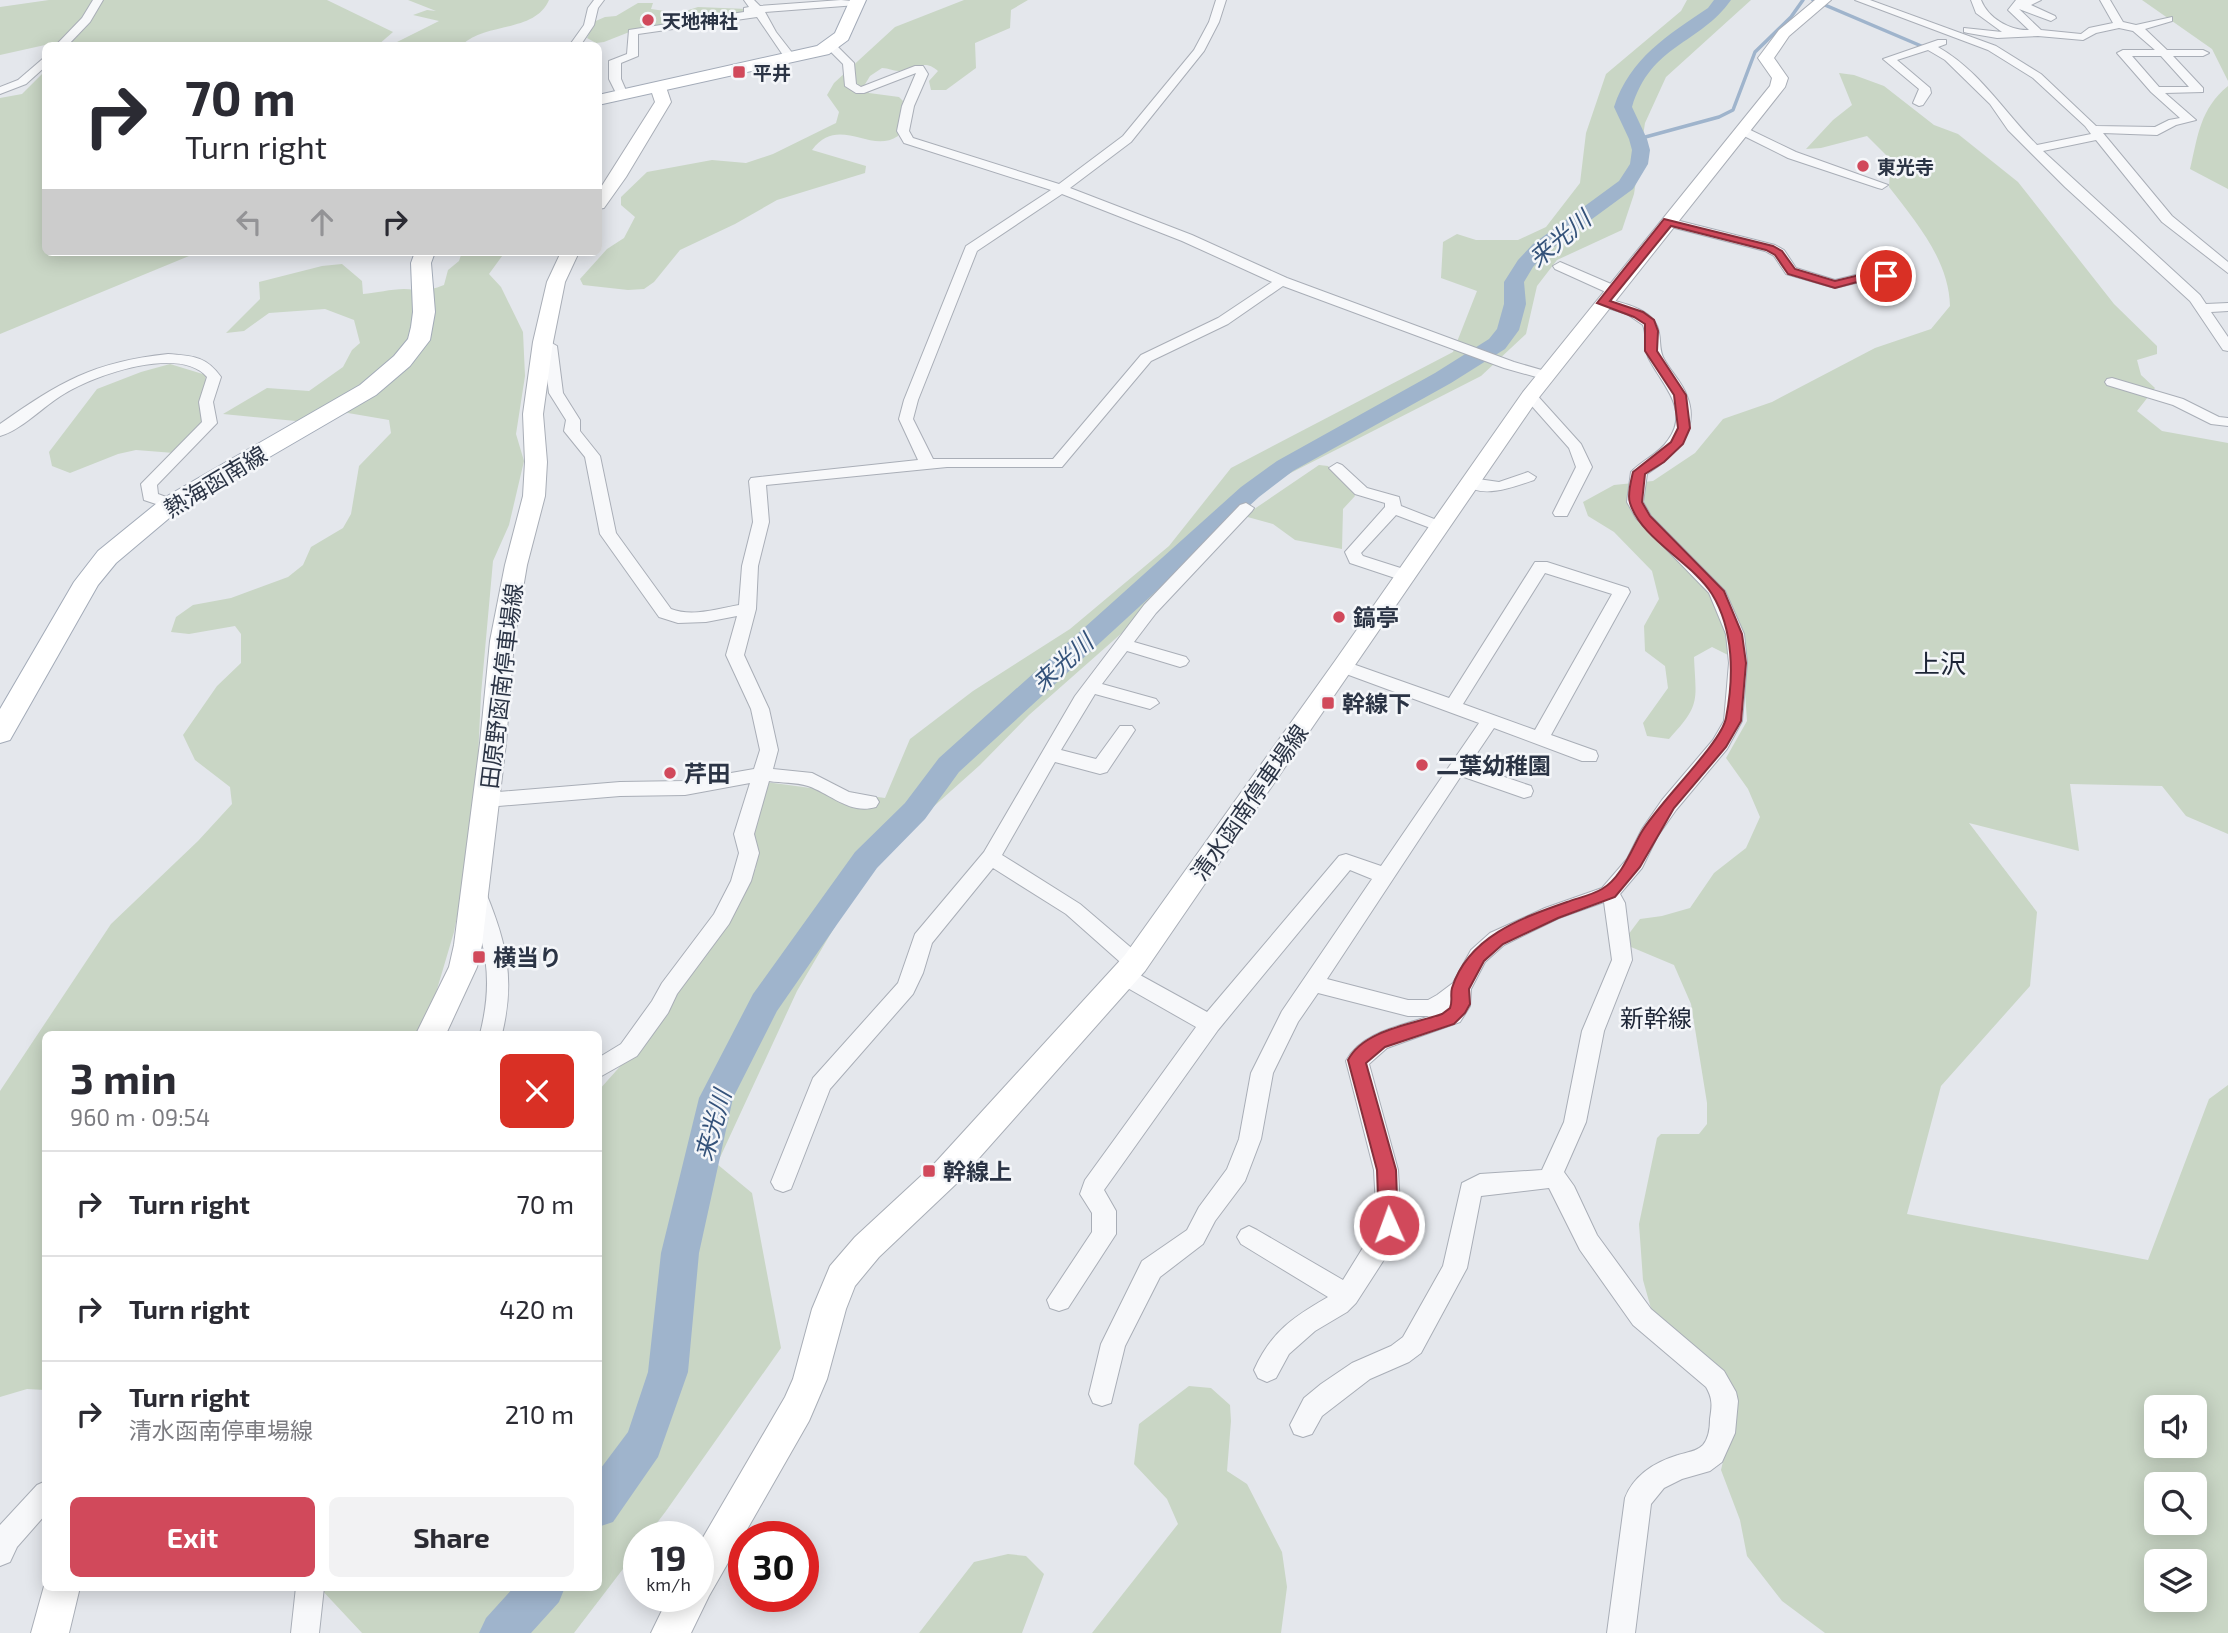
<!DOCTYPE html>
<meta charset="utf-8">
<style>
body{margin:0;font-family:"Exo 2","Noto Sans JP",sans-serif;background:#f2f2f3;color:#2b2b33;height:100vh;display:flex;flex-direction:column;font-size:26px;white-space:nowrap}
*{box-sizing:border-box;margin:0}
p{font-size:23px;color:#7c7c81}
.icon{flex:none;width:38px;height:38px;fill:none;stroke:currentColor;stroke-width:2;stroke-linecap:round;stroke-linejoin:round}
.map{position:relative;flex:1;overflow:hidden}
.details{position:absolute;left:42px;top:1031px;width:560px;height:560px;display:flex;flex-direction:column;background:#fff;border-radius:10px;box-shadow:0 4px 18px #0003}
.details>*{flex:none}
.banner{position:absolute;left:42px;top:42px;width:560px;height:214px;border-radius:10px;box-shadow:0 4px 18px #0003;background:#fff;color:#2b2b33;overflow:hidden}
.buttons{position:absolute;left:2144px;top:1395px;display:grid;gap:14px}
.buttons a{display:grid;place-items:center;width:63px;height:63px;border-radius:10px;background:#fff;box-shadow:0 4px 18px #0003;font-size:35px}
.speed{position:absolute;left:623px;top:1521px;display:flex;gap:14px;font-size:35px;font-weight:700;text-align:center}
.speed>*{display:grid;place-content:center;width:91px;height:91px;border-radius:50%;background:#fff;box-shadow:0 4px 18px #0003;line-height:1}
.speed small{font-size:18px;font-weight:400}
.speed .limit{border:10px solid #d22;background:#fff;color:#111}
.pin{position:absolute;display:grid;place-items:center;width:60px;height:60px;color:#fff;margin:-30px;border:4px solid #fff;border-radius:50%;box-shadow:0 2px 7px #0007}
.me{position:absolute;width:77px;margin:-38px;rotate:358deg;stroke-linejoin:round;filter:drop-shadow(0 0 5px #0008)}
.turn{display:flex;align-items:center;gap:24px;height:147px;padding:0 28px;font-size:32px}
.turn .icon{width:91px;height:91px;stroke-width:2.5}
.turn b{display:block;font-size:49px;line-height:60px}
.lanes{display:flex;align-items:center;height:66px;padding:0 28px;background:#0003;justify-content:center;gap:35px;direction:ltr}
.lanes .off{opacity:.35}
.round{display:grid;place-items:center;flex:none;width:74px;height:74px;border-radius:10px;background:#f2f2f3}
.head{display:flex;align-items:center;justify-content:space-between;height:119px;padding:0 28px}
h1{font-size:42px;font-weight:700;line-height:52px}
.primary-button{display:flex;gap:14px;margin-top:auto;padding:14px 28px}
.primary-button a{flex:1;height:80px;border-radius:10px;background:#d1495b;color:#fff;font-size:28px;font-weight:700;line-height:80px;text-align:center}
.primary-button a+a{background:#f2f2f3;color:#2b2b33}
ul{padding:0;list-style:none}
li{display:flex;align-items:center;gap:21px;height:105px;padding:0 28px;border-top:2px solid #e1e1e2}
li div{flex:1}
li b{display:block;font-size:26px}
li em{font-style:normal}
.map>svg:first-child{display:block}
.green{fill:#c9d6c5;fill-rule:evenodd}
.lines{fill:none;stroke-linecap:round;stroke-linejoin:round}
.stream{stroke:#9fb4cc;stroke-width:3.5}
.river{fill:#9fb4cc;fill-rule:evenodd}
.street-casing{stroke:#a9aeb7;stroke-width:2}
.secondary-casing{stroke:#a9aeb7;stroke-width:2}
.primary-casing{stroke:#a3abb8;stroke-width:2}
.street{fill:#f7f8fa;fill-rule:evenodd}
.secondary{fill:#fff;fill-rule:evenodd}
.primary{fill:#fff;fill-rule:evenodd}
.route{fill:#d1495b;stroke:#882f3b;stroke-width:2}
.poi-dot{fill:#d1495b;stroke:#f4f6f9;stroke-width:2.5}
.labels{text-anchor:middle;dominant-baseline:central;stroke-width:5;stroke-linejoin:round;paint-order:stroke}
.far-poi-label{font-size:19px;font-weight:bold;fill:#2b3445;stroke:#f4f6f9;text-anchor:start}
.street-label{font-size:23px;fill:#2b3445;stroke:#f4f6f9}
.poi-label{font-size:23px;font-weight:bold;fill:#2b3445;stroke:#f4f6f9;text-anchor:start}
.water-label{font-size:24px;font-style:italic;fill:#34527a;stroke:#f4f6f9}
.neighbourhood-label{font-size:24px;fill:#1d2536;stroke:#f4f6f9}
.quarter-label{font-size:26px;fill:#1d2536;stroke:#f4f6f9}
</style>
<div class="map">
<svg width="2228" height="1633" viewBox="0 0 2228 1633">
<rect width="100%" height="100%" fill="#e4e7ec"/>
<!-- green -->
<path class="green" d="M49,0H327L393,32L378,45L54,46V43L0,55V7Z
M408,0H549C535,33 485,22 462,45H391L439,21L413,15L427,10L436,11Z
M964,0H1028L1011,10L1010,28L975,43L976,68L946,90H931L929,81L938,71C924,58 914,70 899,71C892,71 889,68 882,68L870,76L864,86L869,93L899,97L903,101L898,136C870,155 839,114 812,150L866,166L865,173L777,200L735,224L680,250L654,282L644,289L628,290L583,285L580,279L607,249L624,238L635,217L621,205V197L647,172L712,160L746,163L773,154L836,123L839,112L827,95L834,83L895,27Z
M1687,0H1751L1666,77L1645,123L1634,194L1622,230L1557,260L1537,286L1526,334L1481,376L1269,484L1214,537L1157,602L1029,715L980,765L874,860L797,991L717,1164L752,1193L781,1348L666,1511L647,1536H639V1548L574,1633H362L319,1587H598L599,1090L649,1034L756,868L753,831L766,782L885,798L910,739L973,691L1070,629L1169,546L1231,468L1453,352L1477,291L1441,278L1443,242L1457,234L1476,240H1518L1546,227L1580,183L1586,133L1606,74L1681,11Z
M2142,0H2228V81L2212,49Z
M638,3H653L651,9L679,13L698,7L747,9L746,13L637,29L604,42L596,43L587,38L592,28L591,23L605,17L616,16Z
M45,71L46,252H190L189,256L0,334V98L22,94Z
M1839,73L1854,75L1884,86L1934,125L1958,134L2018,182L2114,304L2157,346V354L2137,360L2141,375L2155,388L2137,411L2162,431L2228,443V834L2186,816L2162,786L2070,784L2079,851L1969,823L2037,912L2030,986L1941,1086L1907,1214L2148,1260L2209,1099L2228,1085V1633H1825L1782,1601L1747,1556L1740,1520L1721,1470L1730,1432L1731,1398L1652,1312L1643,1280L1639,1224L1657,1138L1661,1134H1699L1707,1124V1103L1691,1004L1674,965L1631,947L1628,935L1640,919L1662,916L1690,908L1714,873L1746,848L1760,817L1748,789L1726,758L1747,721L1744,677L1728,655L1712,647L1694,657C1696,702 1701,704 1669,739L1647,736L1643,723L1668,688L1665,666L1645,651L1644,626L1659,599L1652,571L1614,532L1588,516L1583,502L1614,485L1653,481L1695,453L1723,419L1772,402L1875,348L1931,329L1950,306C1949,260 1916,222 1889,187L1890,170L1897,166L1867,136L1821,148L1806,149L1833,120L1852,105ZM2156,1407H2194V1446H2156ZM2156,1484H2194V1522H2156ZM2156,1561H2194V1600H2156Z
M2228,86V189L2190,169C2198,135 2200,109 2228,86Z
M462,252H505L489,274L501,287L523,332L525,376L516,434L524,461L509,525L493,561L481,694L475,822L454,932L430,1013L419,1034H46L45,1390L27,1389L0,1397V1091L111,924L198,841L232,804L230,787L195,760L183,735L217,686L241,663V634L235,626L189,634L171,632L176,617L193,605L231,598L288,577L303,565L311,547L343,528L351,514L359,466L391,433L389,420L348,413L296,421L223,414L267,388L309,391L343,367L352,350L360,343L354,320L325,309L269,313L244,331L226,333L260,299L259,282L322,266L342,264L362,281L363,294C376,293 391,289 404,289C421,290 427,292 444,285L448,270L459,261Z
M170,364L206,375L200,432L174,453L136,450L118,454L70,473L52,466L49,452L97,389L141,372Z
M1319,465L1328,466C1336,477 1350,483 1355,496L1343,509L1342,549L1295,540L1273,524L1244,516Z
M1189,1386L1211,1388L1230,1405L1231,1421L1227,1471L1247,1484L1282,1552L1287,1587L1281,1633H1092L1178,1524L1167,1499L1134,1464L1139,1424Z
M1008,1554L1026,1556L1044,1574L1022,1633H919L974,1562Z"/>
<g class="lines">
<!-- stream -->
<path class="stream" d="M1813,0L1926,48
M1638,139L1719,117L1733,110L1755,52L1791,17L1803,0"/>
<!-- river -->
<path class="river" d="M1714,0H1731C1699,45 1651,44 1632,107L1647,139L1650,150L1648,164L1633,189L1547,252L1533,267L1524,282L1526,304L1519,330L1505,349L1451,383L1293,471L1259,497L959,772L925,819L877,868L838,923L777,1011L733,1098L699,1253L688,1372L658,1457L613,1522L598,1527V1472L628,1432L648,1372L661,1253L699,1098L753,994L855,852L905,803L939,758L1241,487L1277,461L1435,373L1489,339L1497,329L1504,304V282L1518,260L1533,244L1619,181L1630,164L1632,150L1629,139L1614,107C1630,58 1668,35 1708,8Z
M514,1587H565L559,1602L531,1633H479L486,1618Z"/>
<!-- street casing -->
<g class="street-casing">
<path id="street" d="M93,0H103L90,22L67,46H55L82,18Z
M594,0H604L598,8L594,25L580,46H569L584,25L588,8Z
M744,0H754L760,6L841,0L862,2L857,5L765,12L776,32L797,59L791,62L787,61L757,17L638,34V56L621,63V79L628,95L618,97L609,79V61L627,54L629,30L744,12V8L749,7Z
M1216,0H1226L1219,22L1204,51L1131,142L1070,188L1192,235L1287,278L1514,362L1552,373L1554,376L1547,380L1504,368L1283,286L1228,324L1151,361L1062,467H947L766,485L769,522L758,566L756,609L744,655L769,709L778,750L773,769L812,773L849,792L876,797L879,802L876,807C850,815 831,794 808,786C796,782 781,783 769,781L754,834L759,853L751,881L729,924L677,994L668,1013L637,1056L598,1078V1058L621,1044L652,1001L662,983L714,914L731,881L739,853L734,834L750,783L685,795L620,796L487,807L480,805L477,800L480,795L487,793L620,782L685,781L754,769L760,750L751,709L726,655L737,616L706,622L678,623L659,617L600,534L585,457L564,431L566,420L549,393L543,348L536,342L543,338L557,346L563,393L580,420V431L600,456L616,533L671,609C692,617 717,609 739,605L742,566L753,522L749,481L751,478L918,460L899,419L904,400L966,246L1051,190L904,143L897,131L902,106L916,73L864,93H856L845,86L843,64L827,48V44H835L854,63L856,84L861,87L915,66H923L928,74L914,106L909,131L913,138L1059,184L1123,136L1194,50L1209,22ZM1062,194L1182,241L1272,282L1218,318L1141,355L1053,459H933L913,419L918,400L977,251Z
M1855,0H1870L1996,46L2041,74L2096,126L2155,127L2169,120L2180,118L2151,92L2117,53L2123,50H2155L2133,31L2119,28L2096,33L2083,40L2038,36L1997,38L1968,33L1964,32V28L2002,32L1976,13L1971,0H1981C1988,18 2010,31 2029,30L2008,10L2016,0H2041L2031,5L2055,16L2056,18L2051,21L2019,9L2041,30L2081,34L2089,28L2113,23L2100,0H2110L2123,22L2136,25L2172,17V21L2145,29L2167,50H2203L2209,53L2203,56H2173L2203,88V92L2165,93L2196,120L2176,125L2157,135L2103,133L2172,216L2228,262V273L2162,222L2096,140L2043,151L2200,295L2206,304L2228,303V311L2211,312L2228,337V351L2223,350L2190,301L2065,187L2008,130L1990,104L1945,60L1928,50L1897,60L1930,88L1931,93L1923,105L1919,106L1913,103L1919,89L1883,59L1938,40H1946V44L1938,47C1979,70 2004,112 2037,145L2091,134L2085,126L2033,78L1988,50ZM2132,56H2161L2189,87H2159Z
M46,56V66L26,84L0,94V87L18,80Z
M1742,126L1796,152L1888,185L1882,189L1878,188L1788,158L1738,133L1736,130Z
M1668,218L1775,245L1784,250L1796,268L1835,280L1872,271L1901,276L1903,279L1896,283L1872,279L1835,288L1786,274L1774,256L1765,251L1663,225V219Z
M1560,262L1618,287L1620,290L1618,293H1608L1555,269L1553,266Z
M1603,298C1623,303 1656,309 1659,333C1661,342 1659,350 1664,359C1671,372 1682,382 1687,396C1701,431 1674,456 1647,474L1643,502L1651,516L1725,591L1744,634L1747,663L1742,721L1727,749L1676,810L1657,837L1642,868L1620,894L1625,903L1632,960L1604,1031L1586,1122L1564,1172L1574,1186L1597,1235L1651,1309L1724,1371L1736,1392L1738,1401L1735,1433L1722,1462L1710,1471L1682,1479L1664,1488L1651,1504L1635,1633H1607L1625,1498C1634,1475 1655,1462 1678,1455C1687,1452 1696,1452 1703,1445C1709,1438 1710,1427 1710,1419C1712,1406 1713,1399 1706,1387L1633,1325L1580,1250L1549,1188L1481,1196L1467,1268L1421,1353L1409,1362L1370,1379L1322,1416L1312,1434L1303,1437L1294,1434L1290,1425L1304,1398L1321,1384L1352,1363L1391,1346L1403,1337L1443,1266L1462,1183L1480,1174L1542,1170L1564,1122L1582,1031L1612,960L1604,902L1559,918L1504,945L1485,962L1471,989L1470,1006L1460,1022L1387,1048L1369,1064L1398,1170L1401,1225L1387,1255L1356,1303L1347,1312L1315,1331L1289,1354L1276,1378L1267,1382L1258,1378L1254,1370C1271,1332 1293,1317 1328,1297L1241,1244L1237,1237L1241,1230L1249,1226L1257,1230L1343,1280L1377,1225L1374,1170L1346,1061C1361,1032 1401,1026 1430,1016H1408L1318,993L1298,1022L1273,1073L1261,1139L1245,1181L1215,1221L1203,1244L1160,1277L1125,1346L1111,1403L1102,1406L1093,1403L1089,1394L1101,1344L1142,1261L1187,1230L1199,1207L1227,1169L1239,1139L1251,1073L1282,1011L1372,879L1350,870L1218,1030L1104,1190L1116,1211V1234L1068,1308L1059,1311L1050,1308L1047,1300L1092,1232V1213L1080,1194L1085,1180L1196,1027L1117,982L1114,976L1117,970L1124,968L1131,970L1207,1012L1339,856L1346,854L1381,866L1479,723L1338,671L1335,667L1338,663H1350L1449,698L1535,562H1547L1628,588L1630,592L1551,735L1596,751L1598,756L1596,761H1582L1494,728L1469,765L1531,786L1533,791L1531,796L1524,798L1461,776L1327,979L1408,1000H1428L1437,995L1453,983L1471,950L1490,933L1545,908L1602,888L1627,859L1642,829L1662,800L1713,740L1724,721L1729,663L1726,634L1709,593L1636,518L1627,502L1631,472C1642,460 1659,454 1668,440C1691,409 1661,384 1648,357C1644,347 1647,335 1643,325L1627,314L1598,305L1596,302ZM1545,573L1612,594L1535,730L1463,704Z
M168,354C193,356 206,356 221,377L213,402L217,423L157,485L158,494L177,501L179,504L177,507L171,509L144,500L141,484L202,422L199,402L207,377C180,345 94,375 64,394C45,405 20,431 0,436V424C60,382 93,362 168,354Z
M2112,378L2183,399L2219,417L2228,418V426L2211,424L2173,405L2107,385L2105,382L2107,379Z
M1530,392L1535,393L1581,444L1592,467L1567,516H1555L1553,513L1576,467L1569,448L1523,396Z
M1337,463L1342,465L1367,488L1399,497L1401,506L1447,524L1449,527L1441,532L1396,515L1361,553L1363,556L1413,572L1415,576L1413,580H1401L1350,563L1345,552L1385,507V503L1355,494L1329,468Z
M1528,472L1536,477L1534,480C1514,487 1481,500 1463,483L1471,478L1499,482Z
M1246,503L1254,508L1252,511L1156,613L1134,642L1186,657L1189,661L1186,665L1180,667L1127,651L1102,684L1156,699L1159,703L1150,709L1095,694L1061,750L1096,759L1120,726H1132L1135,730L1107,772L1100,774L1055,762L1002,855L1080,904L1142,957L1145,963L1142,969L1135,971L1128,969L1066,914L993,868L932,943L923,973L913,994L830,1089L791,1189L783,1192L775,1189L771,1182L813,1078L898,983L915,934L984,852L1075,696L1144,605L1240,505Z
M476,885L483,888L486,893C507,944 515,980 502,1034H480C494,979 486,945 466,893L469,888Z
M46,1481V1514L17,1547L10,1562L0,1566V1525L37,1485Z
M296,1587H324L319,1633H291Z"/>
</g>
<!-- secondary casing -->
<g class="secondary-casing">
<path id="secondary" d="M1815,0H1831L1789,36L1774,58L1788,78L1785,87L1537,400L1145,971L956,1184L879,1257L855,1286L846,1309L827,1379L809,1421L709,1596L691,1633H651L669,1596H698V1546L785,1397L793,1379L812,1309L830,1266L855,1237L934,1164L1125,955L1335,661L1523,392L1770,86L1772,78L1758,58L1779,30Z
M658,82L666,87L671,102L626,177L604,208L598,209V192L655,102L650,87Z
M561,252H579L565,282L553,342L543,414L547,462L545,496L527,565L514,641L506,743L482,945L477,967L446,1034H416L449,967L454,945L480,743L490,641L505,565L523,496L525,462L523,414L533,342L547,282Z
M46,1579V1587H80L69,1633H31Z"/>
</g>
<!-- primary casing -->
<g class="primary-casing">
<path id="primary" d="M850,0H866L848,40L829,54L598,105V95L817,46L835,33Z
M415,252H435L431,263L435,312L430,340L410,366L376,395L180,509L116,563L98,585L10,740L0,743V709L74,582L98,551L162,499L360,385L394,356L408,339L411,327L413,312L411,263Z"/>
</g>
<!-- street -->
<use href="#street" class="street"/>
<!-- secondary -->
<use href="#secondary" class="secondary"/>
<!-- primary -->
<use href="#primary" class="primary"/>
</g>
<!-- route -->
<path class="route" d="M1664,219L1773,246L1782,251L1795,269L1835,281L1872,272L1892,276L1886,279L1872,278L1835,288L1788,274L1775,255L1766,250L1671,226L1610,301L1643,312L1654,320L1658,331L1657,351L1686,395L1690,428L1683,444L1664,462L1645,474L1642,502L1650,516L1724,591L1742,634L1746,663L1741,721L1726,747L1674,808L1640,867L1615,897L1558,918L1503,944L1484,961L1469,989L1470,1004L1465,1013L1454,1024L1385,1047L1366,1063L1396,1170L1398,1225L1396,1231L1389,1233L1382,1231L1379,1225L1377,1170L1348,1060C1363,1030 1413,1024 1442,1014L1450,1008C1453,1001 1450,995 1452,988C1468,937 1521,918 1567,902C1578,898 1592,895 1602,889C1621,878 1631,851 1641,833C1658,803 1721,744 1726,718C1734,677 1734,630 1712,594C1692,562 1641,539 1630,503C1627,495 1631,481 1633,472L1671,442L1678,428L1674,395L1645,351V324L1634,317L1597,303Z"/>
<!-- markers -->
<g class="poi-dot">
<circle cx="648" cy="20" r="7"/>
<rect x="732" y="65" width="14" height="14" rx="3.5"/>
<circle cx="1863" cy="166" r="7"/>
<circle cx="1339" cy="617" r="7"/>
<rect x="1321" y="696" width="14" height="14" rx="3.5"/>
<circle cx="1422" cy="765" r="7"/>
<circle cx="670" cy="773" r="7"/>
<rect x="472" y="950" width="14" height="14" rx="3.5"/>
<rect x="922" y="1164" width="14" height="14" rx="3.5"/>
</g>
<g class="labels">
<!-- far-poi labels -->
<g class="far-poi-label">
<text x="662" y="20">天地神社</text>
<text x="753" y="72">平井</text>
<text x="1877" y="166">東光寺</text>
</g>
<!-- street labels -->
<g class="street-label">
<text transform="translate(215 481) rotate(-31)">熱海函南線</text>
<text transform="translate(501 686) rotate(-83)">田原野函南停車場線</text>
<text transform="translate(1249 802) rotate(-55)">清水函南停車場線</text>
</g>
<!-- poi labels -->
<g class="poi-label">
<text x="1353" y="617">鎬亭</text>
<text x="1342" y="703">幹線下</text>
<text x="1436" y="765">二葉幼稚園</text>
<text x="684" y="773">芹田</text>
<text x="493" y="957">横当り</text>
<text x="943" y="1171">幹線上</text>
</g>
<!-- water labels -->
<g class="water-label">
<text transform="translate(1559 238) rotate(-40)">来光川</text>
<text transform="translate(1062 662) rotate(-42)">来光川</text>
<text transform="translate(712 1125) rotate(-74)">来光川</text>
</g>
<!-- neighbourhood labels -->
<g class="neighbourhood-label">
<text x="1656" y="1017">新幹線</text>
</g>
<!-- quarter labels -->
<g class="quarter-label">
<text x="1940" y="662">上沢</text>
</g>
</g>
</svg>
<div class="buttons">
<a><svg class="icon" aria-label="sound" viewBox="0 0 24 24"><path d="M4 9h4l5-4v14l-5-4H4zM17 9q2 3 0 6"/></svg></a>
<a><svg class="icon" aria-label="search" viewBox="0 0 24 24"><circle cx="10" cy="10" r="6"/><path d="M15 15l6 6"/></svg></a>
<a><svg class="icon" aria-label="layers" viewBox="0 0 24 24"><path d="M12 4l9 5-9 5-9-5zM3 14l9 5 9-5"/></svg></a>
</div>
<div class="speed"><div>19<small>km/h</small></div><div class="limit">30</div></div>
<div class="pin" style="left:1886px;top:276px;background:#d93025"><svg class="icon" aria-label="arrive" viewBox="0 0 24 24"><path d="M6 21V4h12l-3 4 3 4H6"/></svg></div>
<svg class="me" style="left:1389px;top:1225px" viewBox="-20 -20 40 40"><circle r="17" fill="#d1495b" stroke="#fff" stroke-width="3"/><path d="M0-11L8 9 0 5-8 9z" fill="#fff"/></svg>
<div class="banner">
<div class="turn"><svg class="icon" aria-label="right" viewBox="0 0 24 24"><path d="M7 20v-9h11M14 6l5 5-5 5"/></svg><div><b>70 m</b>Turn right</div></div>
<div class="lanes"><svg class="icon off" aria-label="left" viewBox="0 0 24 24"><path d="M17 20v-9H6M10 6l-5 5 5 5"/></svg><svg class="icon off" aria-label="ahead" viewBox="0 0 24 24"><path d="M12 20V5M6 11l6-6 6 6"/></svg><svg class="icon" aria-label="right" viewBox="0 0 24 24"><path d="M7 20v-9h11M14 6l5 5-5 5"/></svg></div>
</div>
<section class="details">
<div class="head"><div><h1>3 min</h1><p>960 m · 09:54</p></div><a class="round" style="background:#d93025;color:#fff"><svg class="icon" aria-label="close" viewBox="0 0 24 24"><path d="M6 6l12 12M18 6L6 18"/></svg></a></div>
<ul>
<li><svg class="icon" aria-label="right" viewBox="0 0 24 24"><path d="M7 20v-9h11M14 6l5 5-5 5"/></svg><div><b>Turn right</b></div><em>70 m</em></li>
<li><svg class="icon" aria-label="right" viewBox="0 0 24 24"><path d="M7 20v-9h11M14 6l5 5-5 5"/></svg><div><b>Turn right</b></div><em>420 m</em></li>
<li><svg class="icon" aria-label="right" viewBox="0 0 24 24"><path d="M7 20v-9h11M14 6l5 5-5 5"/></svg><div><b>Turn right</b><p>清水函南停車場線</p></div><em>210 m</em></li>
</ul>
<div class="primary-button"><a>Exit</a><a>Share</a></div>
</section>
</div>
